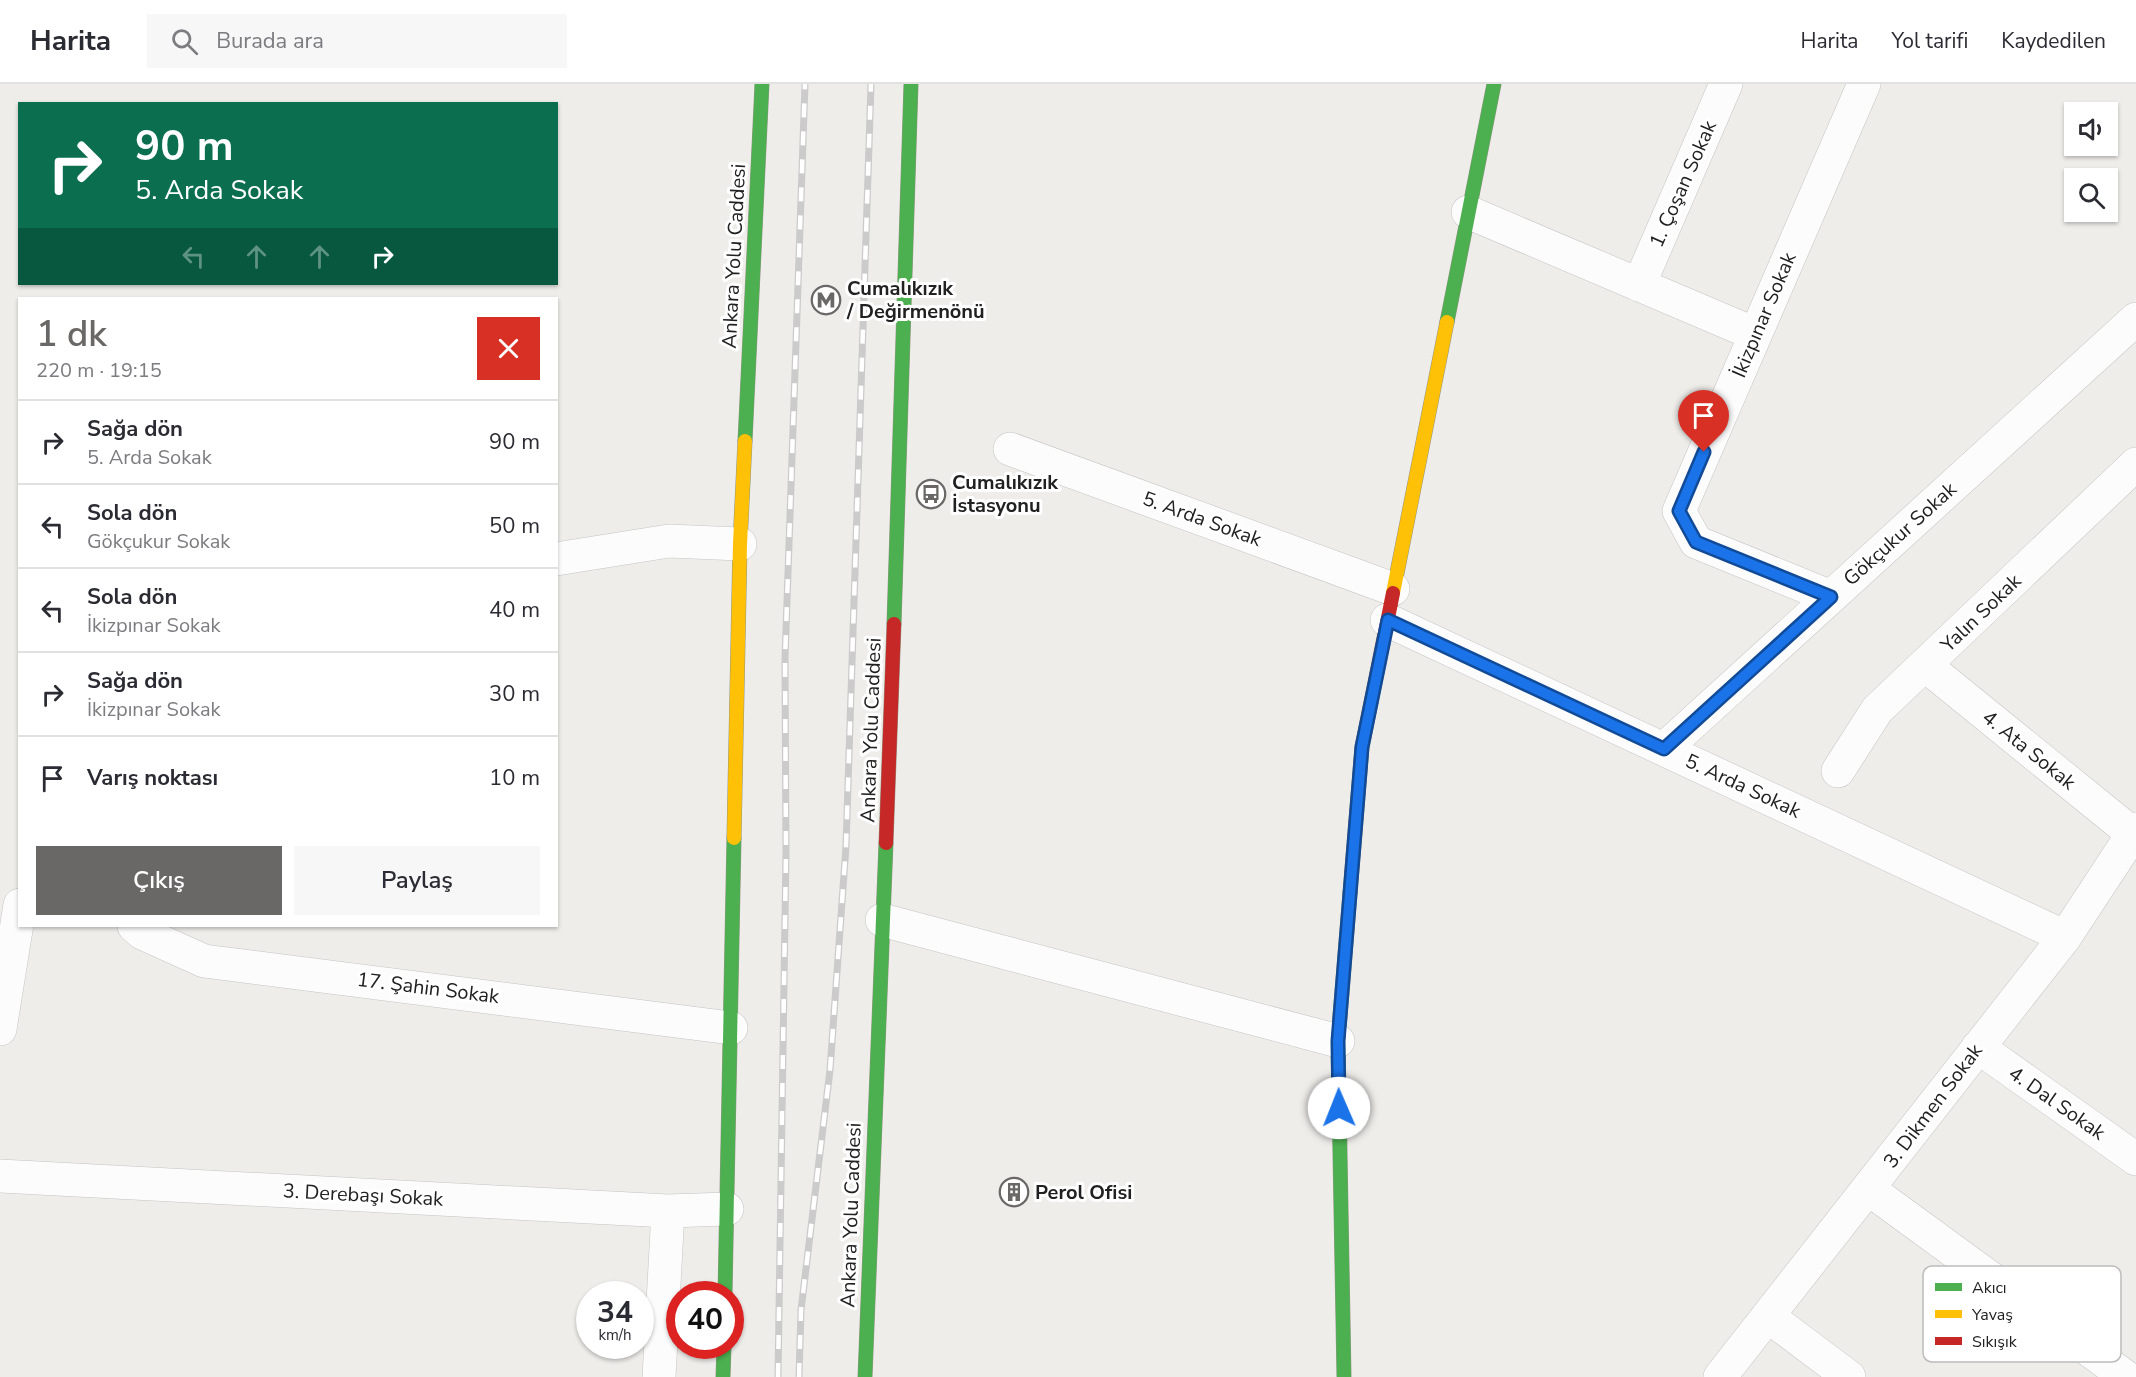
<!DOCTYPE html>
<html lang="tr">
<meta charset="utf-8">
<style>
body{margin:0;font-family:"Nunito Sans",sans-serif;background:#f7f7f7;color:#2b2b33;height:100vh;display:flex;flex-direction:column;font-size:22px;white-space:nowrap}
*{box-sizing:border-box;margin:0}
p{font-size:20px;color:#7c7c81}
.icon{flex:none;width:33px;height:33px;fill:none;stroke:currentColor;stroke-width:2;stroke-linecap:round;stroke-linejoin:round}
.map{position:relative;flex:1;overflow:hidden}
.sheet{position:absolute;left:18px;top:213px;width:540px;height:630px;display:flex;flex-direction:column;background:#fff;border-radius:0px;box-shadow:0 2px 4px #0004}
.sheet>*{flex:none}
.banner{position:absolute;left:18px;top:18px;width:540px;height:183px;border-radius:0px;box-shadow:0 2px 4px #0004;background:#0b6e4f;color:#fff;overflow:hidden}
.fabs{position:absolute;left:2064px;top:18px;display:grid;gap:12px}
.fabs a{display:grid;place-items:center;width:54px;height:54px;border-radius:0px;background:#fff;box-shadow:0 2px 4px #0004;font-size:30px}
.speed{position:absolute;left:576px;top:1197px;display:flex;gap:12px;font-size:30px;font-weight:700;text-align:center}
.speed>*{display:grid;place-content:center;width:78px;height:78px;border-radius:50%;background:#fff;box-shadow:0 2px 4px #0004;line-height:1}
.speed small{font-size:15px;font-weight:400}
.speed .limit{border:9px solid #d22;background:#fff;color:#111}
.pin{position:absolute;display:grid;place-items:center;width:51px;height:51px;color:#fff;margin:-62px -26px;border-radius:50% 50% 50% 0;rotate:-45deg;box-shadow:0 0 6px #0007}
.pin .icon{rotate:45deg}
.me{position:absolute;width:66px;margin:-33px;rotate:359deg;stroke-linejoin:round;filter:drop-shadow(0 0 4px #0008)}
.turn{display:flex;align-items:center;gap:21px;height:126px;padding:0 18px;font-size:27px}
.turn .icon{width:78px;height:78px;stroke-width:2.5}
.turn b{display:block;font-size:42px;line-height:51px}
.lanes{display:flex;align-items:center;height:57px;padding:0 18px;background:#0003;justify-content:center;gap:30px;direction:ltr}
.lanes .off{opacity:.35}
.round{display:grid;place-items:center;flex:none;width:63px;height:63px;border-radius:0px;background:#f7f7f7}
.headline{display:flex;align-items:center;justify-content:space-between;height:102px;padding:0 18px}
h1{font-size:36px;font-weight:600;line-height:45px;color:#696867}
.primary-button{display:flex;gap:12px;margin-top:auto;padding:12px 18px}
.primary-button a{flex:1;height:69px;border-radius:0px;background:#696867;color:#fff;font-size:24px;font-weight:600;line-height:69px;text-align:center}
.primary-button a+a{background:#f7f7f7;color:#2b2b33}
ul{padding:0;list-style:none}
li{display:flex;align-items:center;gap:18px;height:84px;padding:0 18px;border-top:2px solid #e1e1e2}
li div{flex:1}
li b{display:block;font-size:22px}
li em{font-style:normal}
header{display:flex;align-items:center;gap:36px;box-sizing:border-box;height:84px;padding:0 30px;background:#fff;border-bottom:2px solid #e1e1e2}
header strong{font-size:28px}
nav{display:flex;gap:33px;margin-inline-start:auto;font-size:21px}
.search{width:420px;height:54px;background:#f7f7f7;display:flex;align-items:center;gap:15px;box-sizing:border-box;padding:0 21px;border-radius:0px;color:#7c7c81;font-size:22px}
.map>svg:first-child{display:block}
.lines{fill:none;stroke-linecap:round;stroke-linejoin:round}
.street-casing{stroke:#c4c4c2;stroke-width:34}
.fast-casing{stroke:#939784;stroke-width:15}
.slow-casing{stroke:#939784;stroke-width:15}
.jam-casing{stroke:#939784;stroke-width:15}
.street{stroke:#fcfcfc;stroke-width:33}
.fast{stroke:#4caf50;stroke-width:14}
.slow{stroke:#ffc107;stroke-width:14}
.jam{stroke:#c62828;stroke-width:14}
.rail-casing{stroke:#cbcbcb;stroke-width:7}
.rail{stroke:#fff;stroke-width:4.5;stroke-dasharray:14;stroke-linecap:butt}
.route-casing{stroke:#114b97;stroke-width:15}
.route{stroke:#1a73e8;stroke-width:10}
.labels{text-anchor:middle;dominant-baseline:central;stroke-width:6;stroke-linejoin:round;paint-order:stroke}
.street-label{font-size:20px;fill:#212121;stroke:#fff}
.poi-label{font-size:20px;font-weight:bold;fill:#212121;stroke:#fff;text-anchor:start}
.key{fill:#fff;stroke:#bcbcbc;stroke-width:1.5}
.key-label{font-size:16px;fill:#212121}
</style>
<header>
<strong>Harita</strong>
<div class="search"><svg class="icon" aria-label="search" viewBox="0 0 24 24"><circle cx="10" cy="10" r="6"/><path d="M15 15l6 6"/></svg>Burada ara</div>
<nav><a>Harita</a><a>Yol tarifi</a><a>Kaydedilen</a></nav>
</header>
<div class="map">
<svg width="2136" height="1293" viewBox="0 0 2136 1293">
<rect width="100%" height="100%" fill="#eeedea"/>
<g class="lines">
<!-- street casing -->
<g class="street-casing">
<path id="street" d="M1468,128L1755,250
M1639,201L1726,0
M1010,365L1393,505
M556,475L669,457L740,460
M1831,513L1696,458L1679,427L1864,0
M1387,536L2065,853
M1926,582L2133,750
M1664,665L2136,235
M1838,687L1877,626L2136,380
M882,836L1338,957
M134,842L142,849L204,877L731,944
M0,945L20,821
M1978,963L2136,1075
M0,1092L668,1127L727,1125
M1870,1106L2126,1293
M1769,1233L1849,1293
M659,1293L668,1127
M1720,1293L2065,853L2136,745"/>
</g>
<!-- fast casing -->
<g class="fast-casing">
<path id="fast" d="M1447,238L1494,0
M745,357L762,0
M894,540L911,0
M725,1210L734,754
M723,1293L724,1262
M865,1293L886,759
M1344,1293L1338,957L1350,809"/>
</g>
<!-- slow casing -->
<g class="slow-casing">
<path id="slow" d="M1393,509L1447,238
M734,754L740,460L745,357"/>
</g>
<!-- jam casing -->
<g class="jam-casing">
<path id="jam" d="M886,759L894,540
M1350,809L1362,663L1393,509"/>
</g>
<!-- street -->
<use href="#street" class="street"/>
<!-- fast -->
<use href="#fast" class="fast"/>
<!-- slow -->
<use href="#slow" class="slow"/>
<!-- jam -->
<use href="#jam" class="jam"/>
<!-- rail casing -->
<g class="rail-casing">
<path id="rail" d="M778,1293L786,769L785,575L805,0
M799,1293L801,1226L830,986L846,762L871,0"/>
</g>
<!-- rail -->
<use href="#rail" class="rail"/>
</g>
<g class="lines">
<!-- route casing -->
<g class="route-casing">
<path id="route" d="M1339,1024L1338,957L1362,663L1388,536L1664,665L1831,513L1696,458L1679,427L1704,368"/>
</g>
<!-- route -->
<use href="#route" class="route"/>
</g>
<!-- icons -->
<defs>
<g id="metro-ring" transform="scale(1.5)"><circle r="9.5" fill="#fff" stroke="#696867" stroke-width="1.5"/><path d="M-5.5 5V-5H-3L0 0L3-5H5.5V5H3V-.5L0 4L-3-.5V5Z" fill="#696867"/></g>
<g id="bus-ring" transform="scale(1.5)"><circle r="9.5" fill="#fff" stroke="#696867" stroke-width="1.5"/><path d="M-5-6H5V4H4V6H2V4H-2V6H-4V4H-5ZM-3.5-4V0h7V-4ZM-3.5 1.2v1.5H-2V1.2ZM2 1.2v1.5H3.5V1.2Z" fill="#696867"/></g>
<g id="building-ring" transform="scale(1.5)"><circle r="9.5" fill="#fff" stroke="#696867" stroke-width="1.5"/><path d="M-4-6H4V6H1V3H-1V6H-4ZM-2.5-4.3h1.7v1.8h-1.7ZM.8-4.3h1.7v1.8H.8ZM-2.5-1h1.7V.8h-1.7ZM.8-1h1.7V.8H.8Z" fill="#696867"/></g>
</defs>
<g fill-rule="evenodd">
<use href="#metro-ring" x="826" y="216"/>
<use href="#bus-ring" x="931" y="410"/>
<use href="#building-ring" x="1014" y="1108"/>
</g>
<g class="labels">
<!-- street labels -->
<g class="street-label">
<text transform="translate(1683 100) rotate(-66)">1. Çoşan Sokak</text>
<text transform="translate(734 172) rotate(-87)">Ankara Yolu Caddesi</text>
<text transform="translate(1764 231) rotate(-67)">İkizpınar Sokak</text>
<text transform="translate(1202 435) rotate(20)">5. Arda Sokak</text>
<text transform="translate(1900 450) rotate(-42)">Gökçukur Sokak</text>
<text transform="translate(1981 529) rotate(-44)">Yalın Sokak</text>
<text transform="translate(871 646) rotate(-88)">Ankara Yolu Caddesi</text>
<text transform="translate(2029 666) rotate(39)">4. Ata Sokak</text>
<text transform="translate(1743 702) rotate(25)">5. Arda Sokak</text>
<text transform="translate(428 904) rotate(7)">17. Şahin Sokak</text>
<text transform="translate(2057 1019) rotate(35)">4. Dal Sokak</text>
<text transform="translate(1933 1022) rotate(-53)">3. Dikmen Sokak</text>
<text transform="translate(363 1111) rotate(3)">3. Derebaşı Sokak</text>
<text transform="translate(851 1131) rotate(-88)">Ankara Yolu Caddesi</text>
</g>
<!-- poi labels -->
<g class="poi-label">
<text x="847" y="204">Cumalıkızık<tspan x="847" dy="23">/ Değirmenönü</tspan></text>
<text x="952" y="398">Cumalıkızık<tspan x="952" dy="23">İstasyonu</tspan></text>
<text x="1035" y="1108">Perol Ofisi</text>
</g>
</g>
<!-- legend -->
<rect x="1923" y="1182" width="198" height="96" rx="9" class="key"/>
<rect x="1935" y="1199" width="27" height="8" fill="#4caf50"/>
<rect x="1935" y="1226" width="27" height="8" fill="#ffc107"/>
<rect x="1935" y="1253" width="27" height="8" fill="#c62828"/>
<g class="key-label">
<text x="1972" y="1209">Akıcı</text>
<text x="1972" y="1236">Yavaş</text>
<text x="1972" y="1263">Sıkışık</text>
</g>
</svg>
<div class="fabs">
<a><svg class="icon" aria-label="sound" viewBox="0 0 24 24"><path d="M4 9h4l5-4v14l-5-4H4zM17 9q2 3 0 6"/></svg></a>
<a><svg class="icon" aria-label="search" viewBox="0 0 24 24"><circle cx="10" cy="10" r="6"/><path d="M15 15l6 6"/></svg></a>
</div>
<div class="speed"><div>34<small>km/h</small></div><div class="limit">40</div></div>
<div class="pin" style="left:1704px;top:368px;background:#d93025"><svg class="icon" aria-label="arrive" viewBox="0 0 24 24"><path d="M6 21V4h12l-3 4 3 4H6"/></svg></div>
<svg class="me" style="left:1339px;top:1024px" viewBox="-20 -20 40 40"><circle r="19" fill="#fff"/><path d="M0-13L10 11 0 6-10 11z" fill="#1a73e8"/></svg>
<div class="banner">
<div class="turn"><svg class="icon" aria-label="right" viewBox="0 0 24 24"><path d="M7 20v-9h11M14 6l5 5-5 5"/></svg><div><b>90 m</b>5. Arda Sokak</div></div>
<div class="lanes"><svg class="icon off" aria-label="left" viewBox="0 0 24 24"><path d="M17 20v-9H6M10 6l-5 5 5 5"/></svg><svg class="icon off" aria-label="ahead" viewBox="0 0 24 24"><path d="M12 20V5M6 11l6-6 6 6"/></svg><svg class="icon off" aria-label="ahead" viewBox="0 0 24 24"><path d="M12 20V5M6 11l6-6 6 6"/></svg><svg class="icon" aria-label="right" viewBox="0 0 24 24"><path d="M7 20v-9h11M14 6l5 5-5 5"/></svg></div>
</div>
<section class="sheet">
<div class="headline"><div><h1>1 dk</h1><p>220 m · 19:15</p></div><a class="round" style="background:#d93025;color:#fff"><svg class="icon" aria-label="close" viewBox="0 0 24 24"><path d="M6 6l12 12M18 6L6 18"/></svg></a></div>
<ul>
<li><svg class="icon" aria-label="right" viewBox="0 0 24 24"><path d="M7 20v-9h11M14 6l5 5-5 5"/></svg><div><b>Sağa dön</b><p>5. Arda Sokak</p></div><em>90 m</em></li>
<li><svg class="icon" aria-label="left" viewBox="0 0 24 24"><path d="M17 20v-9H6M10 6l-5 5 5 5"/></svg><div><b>Sola dön</b><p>Gökçukur Sokak</p></div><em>50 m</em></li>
<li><svg class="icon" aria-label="left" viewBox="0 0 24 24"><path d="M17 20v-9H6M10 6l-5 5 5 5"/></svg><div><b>Sola dön</b><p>İkizpınar Sokak</p></div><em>40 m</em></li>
<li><svg class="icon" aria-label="right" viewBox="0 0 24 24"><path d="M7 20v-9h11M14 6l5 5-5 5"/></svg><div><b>Sağa dön</b><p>İkizpınar Sokak</p></div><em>30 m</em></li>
<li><svg class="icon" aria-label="arrive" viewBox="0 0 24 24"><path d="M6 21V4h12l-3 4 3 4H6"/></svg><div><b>Varış noktası</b></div><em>10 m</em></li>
</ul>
<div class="primary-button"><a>Çıkış</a><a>Paylaş</a></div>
</section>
</div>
